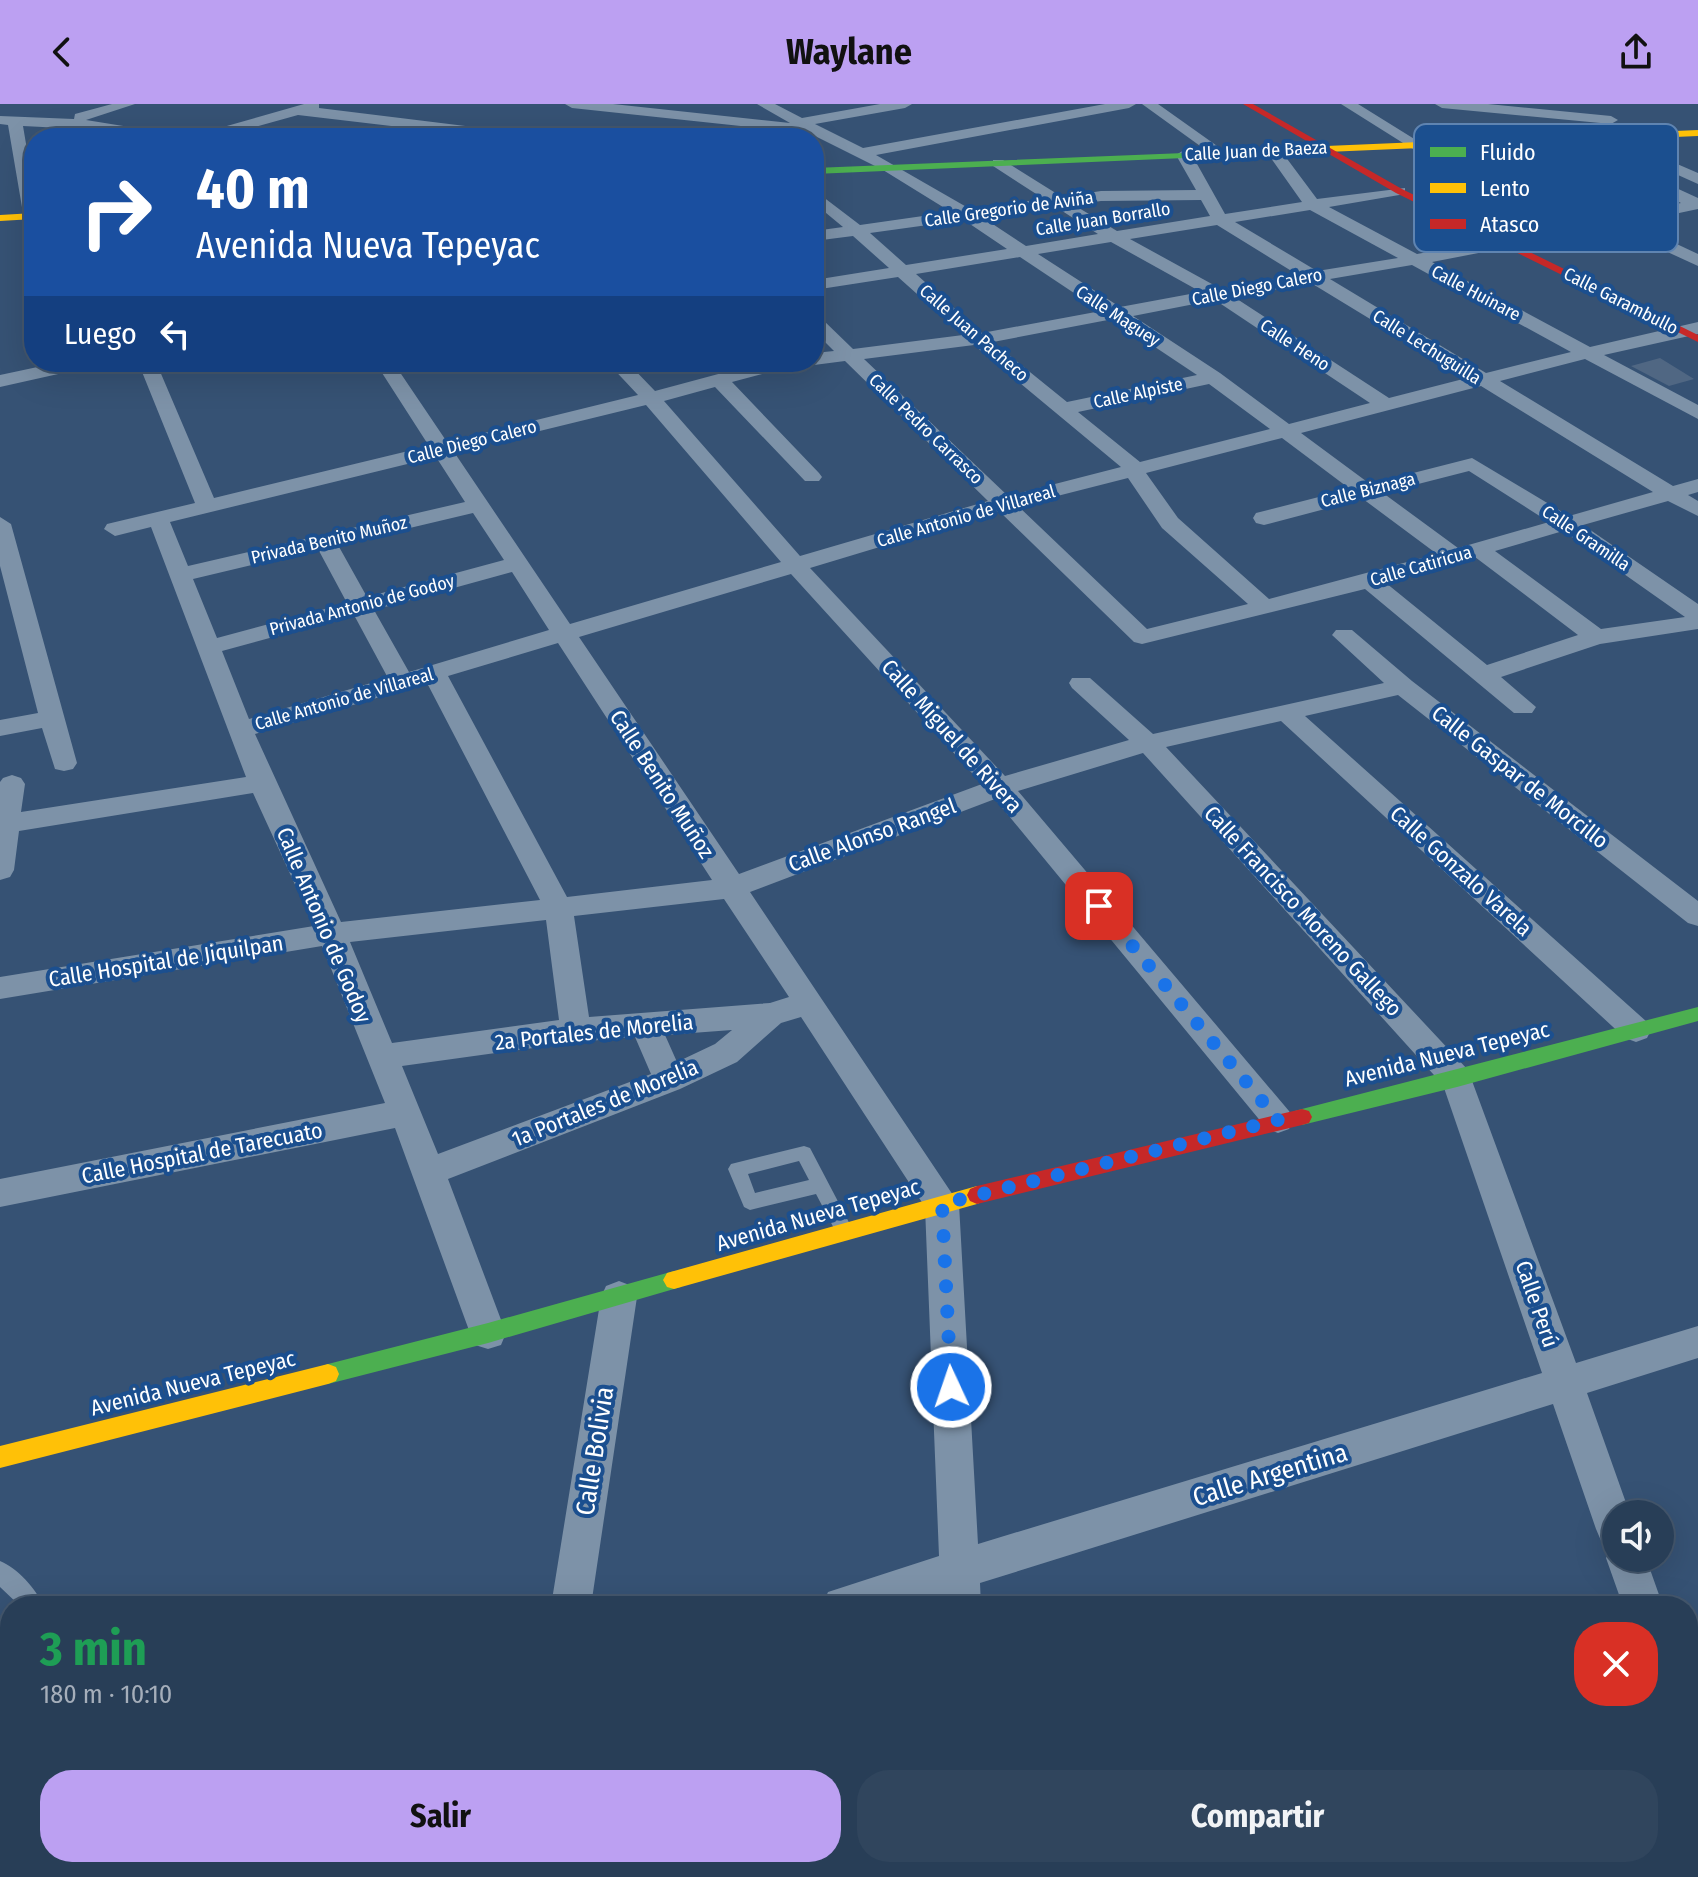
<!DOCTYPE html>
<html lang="es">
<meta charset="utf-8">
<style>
body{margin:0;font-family:"Fira Sans Condensed",sans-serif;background:#30455d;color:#f1f3f6;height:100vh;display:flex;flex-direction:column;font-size:30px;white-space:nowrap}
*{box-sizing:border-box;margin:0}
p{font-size:26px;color:#a5aeba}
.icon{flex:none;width:44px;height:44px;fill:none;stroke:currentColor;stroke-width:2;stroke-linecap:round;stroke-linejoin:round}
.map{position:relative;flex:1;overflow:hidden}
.panel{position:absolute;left:0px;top:1492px;width:1698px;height:282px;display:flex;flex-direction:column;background:#283e57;border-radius:32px 32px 0 0;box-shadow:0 8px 32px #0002,0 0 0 2px #44576d}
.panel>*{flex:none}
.guide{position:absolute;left:24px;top:24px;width:800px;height:244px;border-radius:32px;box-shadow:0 8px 32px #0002,0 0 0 2px #44576d;background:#1a4fa0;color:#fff;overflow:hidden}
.fabs{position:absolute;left:1602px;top:1396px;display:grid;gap:16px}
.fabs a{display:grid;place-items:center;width:72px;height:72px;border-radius:50%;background:#283e57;box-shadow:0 8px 32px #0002,0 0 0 2px #44576d;font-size:40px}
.pin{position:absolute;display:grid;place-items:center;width:68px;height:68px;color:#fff;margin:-34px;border-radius:16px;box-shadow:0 4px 12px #0006}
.me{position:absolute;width:88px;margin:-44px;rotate:357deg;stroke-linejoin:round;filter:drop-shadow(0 0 6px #0008)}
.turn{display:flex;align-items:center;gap:28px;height:168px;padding:0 40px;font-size:36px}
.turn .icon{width:104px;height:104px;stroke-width:2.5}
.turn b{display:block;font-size:56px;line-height:68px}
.then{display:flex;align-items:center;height:76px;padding:0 40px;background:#0003;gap:16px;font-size:30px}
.round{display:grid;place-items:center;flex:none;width:84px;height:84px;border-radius:32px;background:#30455d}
.headline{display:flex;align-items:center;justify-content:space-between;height:136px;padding:0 40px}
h1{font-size:48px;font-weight:700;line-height:60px;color:#1e9e55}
.primary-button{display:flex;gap:16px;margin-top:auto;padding:16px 40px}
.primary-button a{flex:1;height:92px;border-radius:32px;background:#bca0f2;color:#111;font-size:32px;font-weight:700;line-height:92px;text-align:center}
.primary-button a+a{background:#30455d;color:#f1f3f6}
header{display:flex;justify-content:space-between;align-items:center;height:104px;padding:0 40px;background:#bca0f2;color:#111;font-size:36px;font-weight:700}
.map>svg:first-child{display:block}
.building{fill:#506783}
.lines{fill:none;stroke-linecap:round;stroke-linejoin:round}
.lane{fill:#7d92a8;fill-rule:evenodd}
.street{fill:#7d92a8;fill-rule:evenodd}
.fast{fill:#4caf50;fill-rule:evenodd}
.slow{fill:#ffc107;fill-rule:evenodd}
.jam{fill:#c62828;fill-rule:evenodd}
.route{stroke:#1a73e8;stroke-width:14;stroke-dasharray:0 25.2}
.labels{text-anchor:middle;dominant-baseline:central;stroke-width:8;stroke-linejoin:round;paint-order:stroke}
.far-street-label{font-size:18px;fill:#fff;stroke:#1b4f8f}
.street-label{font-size:22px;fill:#fff;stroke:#1b4f8f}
.near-street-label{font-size:26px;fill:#fff;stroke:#1b4f8f}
.key{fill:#1b4f8f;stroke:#5f84b1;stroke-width:2}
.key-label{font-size:22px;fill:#fff}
</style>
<header><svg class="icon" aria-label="back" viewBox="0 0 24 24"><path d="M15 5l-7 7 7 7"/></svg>Waylane<svg class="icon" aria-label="share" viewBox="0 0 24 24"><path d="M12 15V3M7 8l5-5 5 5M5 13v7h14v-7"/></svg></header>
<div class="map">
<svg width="1698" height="1773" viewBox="0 0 1698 1773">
<rect width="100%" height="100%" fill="#365274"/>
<!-- building -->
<path class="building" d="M1660,254L1694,275L1669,282L1631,262Z"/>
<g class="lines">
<!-- lane -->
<path class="lane" d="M804,1042L810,1044L854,1128L851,1134L845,1136L839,1134L816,1090L750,1106L744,1103L728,1065L731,1060ZM799,1057L809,1076L755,1089L748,1070Z
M0,1457C17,1464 37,1485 43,1502H20L0,1483Z
M10,1560V1586L0,1591V1565Z"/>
<!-- street -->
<path class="street" d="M112,0H135L86,16L173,30L180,34C128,34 76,24 23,22L34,87V116L24,115L8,21L0,20V12L74,15L75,10Z
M304,0H319V4L530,30L537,34H493L298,11L216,34H193L195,31Z
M565,0H613L790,19L757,0H775L802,14L880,0H912L905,4L815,20L863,44L1105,0H1136L1129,4L876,51L970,105L1044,95L993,62V56H1003L1062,93L1101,87L1196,86L1176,51L1184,46L1192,51L1225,110L1302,98L1266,47L1274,42L1279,44L1317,95L1405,84V90L1329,103L1417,150L1599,116L1447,42V36L1452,34L1617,112L1681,99L1551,37V31H1561L1698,94V105L1632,119L1698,150V162L1613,123L1432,158L1590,243L1698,218V230L1604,251L1698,301V315L1585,255L1500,277L1673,382L1698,375V388L1688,391L1698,397V412L1668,397L1583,421L1698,500V525L1600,540L1501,573L1536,603L1532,609H1514L1365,485L1142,540L1134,538L999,407L810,464L1005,672L1129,636L1072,584L1069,579L1072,574H1090L1153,630L1384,579L1332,531L1336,526H1352L1412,577L1698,797V822L1688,819L1398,591L1305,612L1647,918L1651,926L1647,934L1636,938L1625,934L1281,617L1166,643L1468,966L1576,1259L1698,1222V1254L1587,1289L1630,1410H1616V1454H1646L1663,1502H1623L1606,1454L1611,1442L1602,1439L1596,1425L1553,1300L980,1479L981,1502H941L940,1492L907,1502H822L828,1488L939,1452L925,1103L801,913L781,919L737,958L680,985L448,1075L506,1229L501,1241L488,1245L475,1241L470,1229L395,1024L0,1103V1075L385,999L322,842L0,895V873L314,822L253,689L19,727L14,766L10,773L0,776V678L3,674L12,671L21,674L25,680L21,708L246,673L151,423L115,432L104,425L107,420L195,399L138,258H156L214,394L429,342L375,258H393L447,338L638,291L607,258H627L655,287L763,258H794L792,262L732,278L819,369L822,373L819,377H805L715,283L664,297L800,452L988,397L845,257L814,261L807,258H814V249L834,247L814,227V212L820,213L853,245L963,231L898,173L814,186V176L889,164L853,132L814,137V127L843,123L814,99V86L860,121L951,108L883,66L803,26L797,28L572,4ZM1201,96L1210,112L1117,127L1074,101L1101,97ZM1056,103L1098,130L1026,142L982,113ZM1310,106L1398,154L1317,167L1235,118ZM964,116L1007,145L906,161L870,129ZM1217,121L1298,171L1221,185L1130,135ZM1111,138L1201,188L1120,203L1038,150ZM1020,153L1101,207L982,229L916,170ZM1412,161L1571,248L1486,269L1330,175ZM1311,179L1467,274L1389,294L1234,193ZM1215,196L1370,299L1289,320L1220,269L1133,212ZM1113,215L1197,271L1067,298L993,238ZM974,241L1121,363L1008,392L864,255ZM1209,280L1270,325L1140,358L1078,308ZM1481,282L1653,388L1569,412L1472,354L1370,380L1301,329ZM646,301L781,458L570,520L454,348ZM1282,334L1350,385L1256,409L1253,414L1256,419L1264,421L1363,395L1437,450L1269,495L1178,414L1146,369ZM436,353L465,398L188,462L170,418ZM1469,367L1549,418L1458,444L1383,389ZM1128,374L1162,424L1248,500L1147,525L1018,402ZM473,409L504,456L367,493L338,441ZM1563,427L1685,513L1601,525L1495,447ZM318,445L347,499L217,534L193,475ZM1475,453L1578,531L1487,561L1386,479ZM512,468L549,526L409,568L374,506ZM791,470L982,680L739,770L579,533ZM354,511L388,574L249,615L222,547ZM558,539L712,776L567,793L448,572ZM427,579L540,796L341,818L255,630ZM1143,649L1443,981L1542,1269L978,1440L959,1100L750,788L995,695L1267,1025L1278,1029L1289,1025L1294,1016L1289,1007L1018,687ZM724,795L789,893L770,899L589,913L574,812ZM546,816L559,916L392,939L350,838ZM732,926L715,940L677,958L665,931ZM635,933L651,970L438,1050L402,962L576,938Z
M1142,0H1158L1227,49L1224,52H1214Z
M1341,0H1358L1424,41L1416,46L1411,44Z
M1435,0H1488L1611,12L1618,16L1611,20L1442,4Z
M1603,28L1698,69V80L1598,35L1596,32Z
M61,258H96L94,262L0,283V271Z
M0,413L11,420L77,659L73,665L64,667L55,665L42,624L0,632V616L38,609L0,462Z
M619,1177L632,1182L637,1193L591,1502H551L601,1193L606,1182Z
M1688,1609L1698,1614V1713L1688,1717Z
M10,1751V1764H61L57,1773H0V1755Z
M513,1764H559L558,1773H512Z
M951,1764H997L998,1773H952Z
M1463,1764H1529L1525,1773H1459Z
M1640,1764H1686L1689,1773H1643Z"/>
<!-- fast -->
<path class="fast" d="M1282,45L1279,50L814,70V64Z
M1698,903V917L1457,983L1302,1021L1295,1019L1292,1013L1295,1007L1302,1005Z
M674,1167L681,1169L685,1176L681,1183L674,1185L488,1239L328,1280L320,1277L317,1270L320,1263L328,1260L488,1219Z"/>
<!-- slow -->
<path class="slow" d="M1698,26V32L1279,50L1274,47L1279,44Z
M34,109V115L0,117V111Z
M977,1082L984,1085L987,1091L984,1097L977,1100L674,1185L667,1183L663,1176L667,1169L674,1167Z
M328,1260L336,1263L339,1270L336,1277L328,1280L0,1364V1342Z"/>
<!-- jam -->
<path class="jam" d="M1243,0H1253L1402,85L1698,231V238L1396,89Z
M1302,1005L1309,1007L1312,1013L1309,1019L1302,1021L977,1100L970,1097L967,1091L970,1085L977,1082Z"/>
</g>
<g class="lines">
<!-- route -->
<path class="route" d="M951,1283L942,1100L1278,1016L1099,802"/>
</g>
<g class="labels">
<!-- far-street labels -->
<g class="far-street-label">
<text transform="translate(1256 47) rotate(-3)">Calle Juan de Baeza</text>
<text transform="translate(1009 105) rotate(-8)">Calle Gregorio de Aviña</text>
<text transform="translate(1103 115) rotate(-9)">Calle Juan Borrallo</text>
<text transform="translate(1257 183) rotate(-11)">Calle Diego Calero</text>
<text transform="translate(1476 189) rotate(28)">Calle Huinare</text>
<text transform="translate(1621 197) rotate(27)">Calle Garambullo</text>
<text transform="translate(1118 212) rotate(33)">Calle Maguey</text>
<text transform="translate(974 229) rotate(41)">Calle Juan Pacheco</text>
<text transform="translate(1295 241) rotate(33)">Calle Heno</text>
<text transform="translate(1427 243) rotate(32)">Calle Lechuguilla</text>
<text transform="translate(1138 289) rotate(-12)">Calle Alpiste</text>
<text transform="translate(926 325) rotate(44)">Calle Pedro Carrasco</text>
<text transform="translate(472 338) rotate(-14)">Calle Diego Calero</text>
<text transform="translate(1368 386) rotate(-14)">Calle Biznaga</text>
<text transform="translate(966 412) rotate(-16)">Calle Antonio de Villareal</text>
<text transform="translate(1586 434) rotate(34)">Calle Gramilla</text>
<text transform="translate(329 436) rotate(-13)">Privada Benito Muñoz</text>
<text transform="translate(1421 462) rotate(-16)">Calle Catiricua</text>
<text transform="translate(362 501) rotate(-15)">Privada Antonio de Godoy</text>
<text transform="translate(344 595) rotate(-16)">Calle Antonio de Villareal</text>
</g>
<!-- street labels -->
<g class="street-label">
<text transform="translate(952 632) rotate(48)">Calle Miguel de Rivera</text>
<text transform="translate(1520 673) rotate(38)">Calle Gaspar de Morcillo</text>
<text transform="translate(662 680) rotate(57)">Calle Benito Muñoz</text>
<text transform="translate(872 731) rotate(-20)">Calle Alonso Rangel</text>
<text transform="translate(1461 767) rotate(42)">Calle Gonzalo Varela</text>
<text transform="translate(1303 807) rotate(47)">Calle Francisco Moreno Gallego</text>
<text transform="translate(324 821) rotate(67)">Calle Antonio de Godoy</text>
<text transform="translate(166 857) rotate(-9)">Calle Hospital de Jiquilpan</text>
<text transform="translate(594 928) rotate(-6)">2a Portales de Morelia</text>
<text transform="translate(1447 950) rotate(-14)">Avenida Nueva Tepeyac</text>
<text transform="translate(605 999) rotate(-22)">1a Portales de Morelia</text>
<text transform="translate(202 1049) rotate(-11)">Calle Hospital de Tarecuato</text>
<text transform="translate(818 1111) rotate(-16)">Avenida Nueva Tepeyac</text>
<text transform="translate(1537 1200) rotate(71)">Calle Perú</text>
<text transform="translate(193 1279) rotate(-14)">Avenida Nueva Tepeyac</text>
</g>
<!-- near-street labels -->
<g class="near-street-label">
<text transform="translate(595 1347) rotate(-81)">Calle Bolivia</text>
<text transform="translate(1270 1371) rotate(-17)">Calle Argentina</text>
</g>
</g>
<!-- legend -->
<rect x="1414" y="20" width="264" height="128" rx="12" class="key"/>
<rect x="1430" y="43" width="36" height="10" fill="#4caf50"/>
<rect x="1430" y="79" width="36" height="10" fill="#ffc107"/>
<rect x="1430" y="115" width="36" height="10" fill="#c62828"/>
<g class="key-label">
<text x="1480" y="56">Fluido</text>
<text x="1480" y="92">Lento</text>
<text x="1480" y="128">Atasco</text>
</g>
</svg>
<div class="fabs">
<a><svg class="icon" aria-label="sound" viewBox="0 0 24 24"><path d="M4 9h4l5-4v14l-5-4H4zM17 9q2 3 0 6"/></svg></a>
</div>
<div class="pin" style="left:1099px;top:802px;background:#d93025"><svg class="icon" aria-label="arrive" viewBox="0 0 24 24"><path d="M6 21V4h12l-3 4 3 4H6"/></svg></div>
<svg class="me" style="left:951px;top:1283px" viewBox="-20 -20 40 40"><circle r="17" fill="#1a73e8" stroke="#fff" stroke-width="3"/><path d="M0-11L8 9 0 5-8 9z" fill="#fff"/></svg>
<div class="guide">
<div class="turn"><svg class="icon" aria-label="right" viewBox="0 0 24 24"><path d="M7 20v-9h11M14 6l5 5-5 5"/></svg><div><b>40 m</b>Avenida Nueva Tepeyac</div></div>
<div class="then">Luego<svg class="icon" aria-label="left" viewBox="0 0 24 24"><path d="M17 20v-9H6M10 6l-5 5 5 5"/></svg></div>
</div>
<section class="panel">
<div class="headline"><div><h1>3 min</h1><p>180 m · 10:10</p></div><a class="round" style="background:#d93025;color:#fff"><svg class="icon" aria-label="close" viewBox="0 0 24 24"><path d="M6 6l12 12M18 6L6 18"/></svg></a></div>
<div class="primary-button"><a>Salir</a><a>Compartir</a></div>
</section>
</div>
